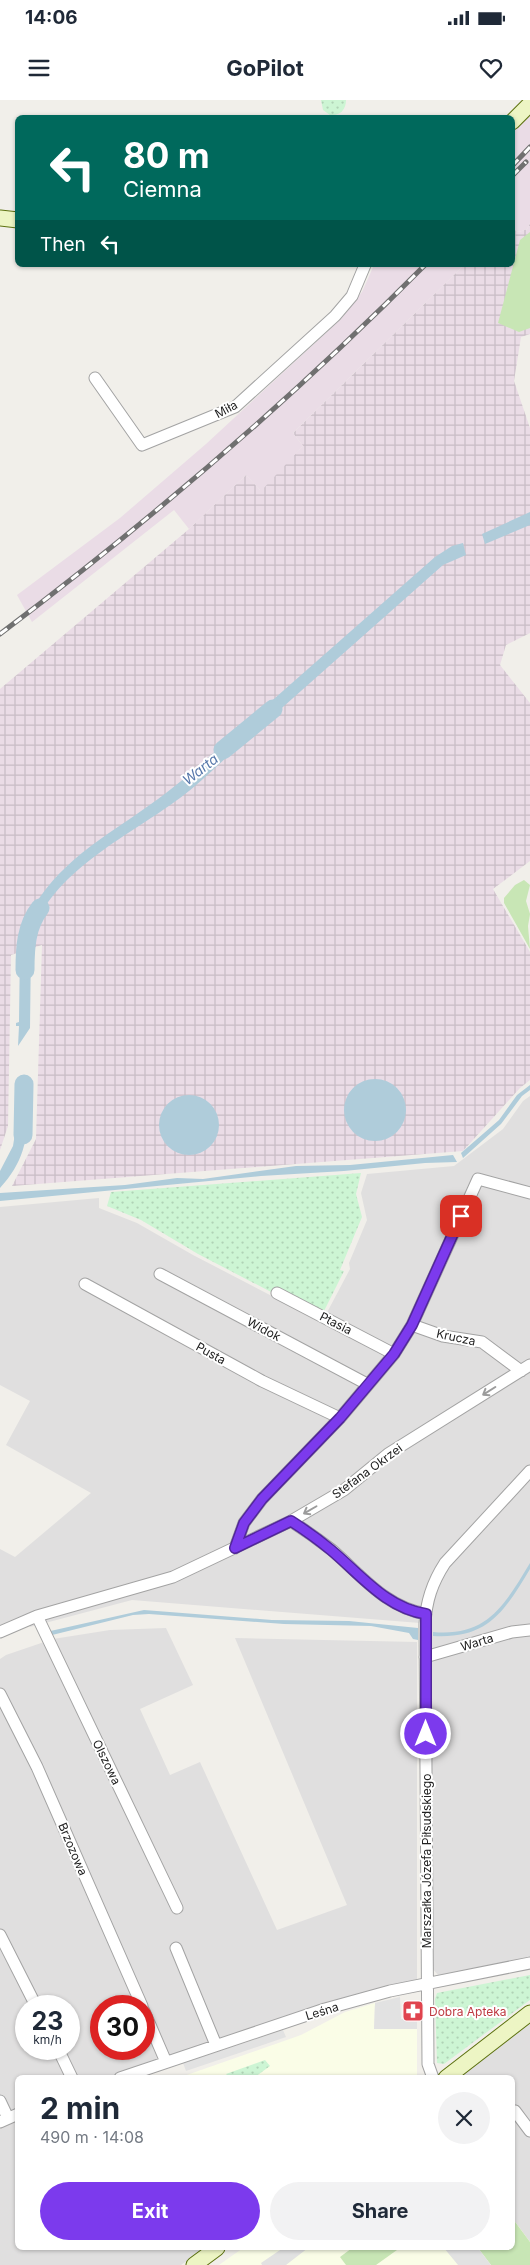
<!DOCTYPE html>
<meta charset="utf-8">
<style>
body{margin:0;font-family:Inter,sans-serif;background:#f2f2f3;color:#1f2937;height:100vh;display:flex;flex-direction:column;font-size:19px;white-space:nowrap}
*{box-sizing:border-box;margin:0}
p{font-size:16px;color:#747a83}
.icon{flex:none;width:28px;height:28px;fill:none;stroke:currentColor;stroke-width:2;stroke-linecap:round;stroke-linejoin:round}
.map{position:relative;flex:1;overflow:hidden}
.panel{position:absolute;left:15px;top:1975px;width:500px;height:175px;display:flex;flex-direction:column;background:#fff;border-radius:8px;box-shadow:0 1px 4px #0004}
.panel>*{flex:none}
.hud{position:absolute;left:15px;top:15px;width:500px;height:152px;border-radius:8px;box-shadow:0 1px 4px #0004;background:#00695c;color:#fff;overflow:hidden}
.speed{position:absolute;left:15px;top:1895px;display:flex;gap:10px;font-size:25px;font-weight:700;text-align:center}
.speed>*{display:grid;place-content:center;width:65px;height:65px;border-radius:50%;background:#fff;box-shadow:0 1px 4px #0004;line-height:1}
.speed small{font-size:12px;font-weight:400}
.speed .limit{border:8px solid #d22;background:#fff;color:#111}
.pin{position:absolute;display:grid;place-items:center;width:42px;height:42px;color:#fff;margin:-21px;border-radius:10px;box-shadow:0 2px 8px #0006}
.me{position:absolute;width:55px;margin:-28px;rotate:0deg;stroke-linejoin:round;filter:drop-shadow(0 0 4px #0008)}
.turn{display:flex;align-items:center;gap:18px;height:105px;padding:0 25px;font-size:22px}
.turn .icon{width:65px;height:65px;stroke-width:2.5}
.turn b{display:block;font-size:35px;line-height:42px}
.then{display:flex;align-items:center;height:48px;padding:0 25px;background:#0003;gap:10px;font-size:19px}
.round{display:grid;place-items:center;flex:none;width:52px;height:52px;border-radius:26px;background:#f2f2f3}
.headline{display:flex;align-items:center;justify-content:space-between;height:85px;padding:0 25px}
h1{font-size:30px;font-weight:700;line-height:38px}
.primary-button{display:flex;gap:10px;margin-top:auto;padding:10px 25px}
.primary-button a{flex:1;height:58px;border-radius:30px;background:#7c3aed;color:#fff;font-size:20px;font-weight:700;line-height:58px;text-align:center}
.primary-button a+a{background:#f2f2f3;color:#1f2937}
.status{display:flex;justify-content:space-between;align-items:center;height:35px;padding:0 25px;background:#fff;direction:ltr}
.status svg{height:14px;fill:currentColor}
header{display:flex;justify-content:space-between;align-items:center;height:65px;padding:0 25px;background:#fff;font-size:22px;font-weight:700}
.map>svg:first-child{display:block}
.residential{fill:#e0dfdf;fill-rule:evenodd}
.industrial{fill:url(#industrial-grid)}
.education{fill:#fafde7}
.railway{fill:#eadce6}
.grass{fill:#c8e6b5}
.park{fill:url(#park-dots)}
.parking{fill:#e2e2e2}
.water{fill:#afccda}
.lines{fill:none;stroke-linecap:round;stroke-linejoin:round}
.river{stroke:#afccda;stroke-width:19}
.street-casing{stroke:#a3a3a3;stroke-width:13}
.secondary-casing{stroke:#5d7210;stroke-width:17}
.street{stroke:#fff;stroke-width:11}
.secondary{stroke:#edf5c4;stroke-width:15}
.rail-casing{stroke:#707070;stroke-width:5}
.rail{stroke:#fff;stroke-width:3;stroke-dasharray:9;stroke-linecap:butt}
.oneway{stroke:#9c9c9c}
.route-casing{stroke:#51269a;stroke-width:12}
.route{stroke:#7c3aed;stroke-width:9}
.labels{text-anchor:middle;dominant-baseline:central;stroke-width:4;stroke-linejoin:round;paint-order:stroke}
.street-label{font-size:12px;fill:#222;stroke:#fff}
.health-label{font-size:12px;fill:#be3a42;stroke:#fff;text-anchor:start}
.water-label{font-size:14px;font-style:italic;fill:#5677aa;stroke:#fff}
</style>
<div class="status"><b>14:06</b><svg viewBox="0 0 49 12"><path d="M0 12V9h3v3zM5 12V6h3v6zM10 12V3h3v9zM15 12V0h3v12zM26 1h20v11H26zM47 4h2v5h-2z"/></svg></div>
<header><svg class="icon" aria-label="menu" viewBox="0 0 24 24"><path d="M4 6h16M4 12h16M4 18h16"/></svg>GoPilot<svg class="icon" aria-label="heart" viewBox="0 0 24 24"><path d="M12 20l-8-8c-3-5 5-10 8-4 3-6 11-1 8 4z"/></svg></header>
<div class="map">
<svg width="530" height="2165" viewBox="0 0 530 2165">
<defs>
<pattern id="industrial-grid" width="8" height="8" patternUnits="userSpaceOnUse" patternTransform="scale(1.25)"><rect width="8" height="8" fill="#eadce6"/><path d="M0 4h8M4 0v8" fill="none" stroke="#c8bcc5"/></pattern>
<pattern id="park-dots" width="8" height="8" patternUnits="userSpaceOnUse" patternTransform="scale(1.25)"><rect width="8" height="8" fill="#cdf5d4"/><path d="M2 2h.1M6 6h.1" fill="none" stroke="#b0d2b6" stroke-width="1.8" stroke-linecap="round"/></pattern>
</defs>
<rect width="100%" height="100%" fill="#f1efea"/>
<!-- residential -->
<path class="residential" d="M530,996V1365L445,1456L420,1523L132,1500L30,1527L28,1516L0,1528V1449L15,1457L91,1393L6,1345L30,1301L0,1285V1107L99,1098V1108L137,1123L193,1155L322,1222L350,1169L349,1163L367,1120L361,1093L367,1074L454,1066L503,1029L523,1001Z
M530,1378V1858L438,1875L432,1868L429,1538L432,1502L445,1471Z
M166,1528L193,1585L140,1609L170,1675L200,1662L277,1830L347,1805L235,1538L417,1542V1879L210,1943L109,1977L18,1978V2148H205L181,2165H0V1559L6,1555L53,1539L110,1530ZM26,1906H69V1949H26ZM101,1906H144V1949H101Z
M530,1924V2142L513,2119L512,1978H458Z"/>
<!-- industrial -->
<path class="industrial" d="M530,123V234L521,237L514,281L530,328V533L506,545L500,565L530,603V761L493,789L530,852V980L520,988L463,1051L12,1086L36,1039L42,845L11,855L8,1026L0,1050V589L189,429L246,375L260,390L303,346L293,333L464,165H512L513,129L519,132L527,129Z"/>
<!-- education -->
<path class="education" d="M375,1903L374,1929H417V1977L153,1978L160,1975L181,1977L301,1935L345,1912Z
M513,2119L530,2142V2165H219L243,2148H512Z"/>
<!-- railway -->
<path class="railway" d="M530,14V123L527,129L519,132L513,129L512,33Z
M374,165H464L293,333L303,346L261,391L246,375L189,429L174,410L32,522L17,495L120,418L206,344L341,219L362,192Z"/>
<!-- grass -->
<path class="grass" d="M530,132V228L519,232L498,223L520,140Z
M524,780L530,785L526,801L530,814L528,826L530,849L504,803V798L515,785Z
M513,2119L530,2142V2165H491L478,2148H512Z
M352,2148H395L397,2150L376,2165H346L340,2157Z"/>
<!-- park -->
<path class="park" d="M321,0H346C346,10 340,16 330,15L323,10Z
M361,1073L356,1094L362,1117L340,1170L344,1171L324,1211L273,1193L198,1154L141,1120L107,1106L111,1092Z
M530,1875V1900L444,1964L437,1963L435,1899L437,1893Z
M265,1960L270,1966L255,1977H229L226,1974Z"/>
<!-- parking -->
<path class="parking" d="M400,1897L401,1919H417V1929H374L375,1903Z
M283,1930L286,1937L186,1971L183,1963Z
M283,2148H308L286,2165H262L261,2163Z
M444,2148H478L491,2165H458Z"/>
<!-- water -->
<path class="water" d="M530,412V425L485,444L482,434Z
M463,443L466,455L443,465L257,630L249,621L435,457L452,446Z
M238,631L246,639C224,659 203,681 180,698C132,734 56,769 34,829L23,831C25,819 33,807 40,797C72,751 122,727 166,693C191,674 214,652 238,631Z
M31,844L30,928L18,946L19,926H16V923L19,922L20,847Z
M344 1010a31 31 0 1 1 62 0a31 31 0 1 1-62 0Z
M530,985V990L522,996L501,1024L463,1058L461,1053L499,1020L517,995Z
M159 1025a30 30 0 1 1 60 0a30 30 0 1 1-60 0Z
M28,1008C28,1040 23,1063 0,1088V1071L13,1046L16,1027L15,1013Z
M453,1055L457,1062L425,1063L344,1071L261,1076L0,1101V1093L125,1085L177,1078L203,1079L296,1066L350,1065Z
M530,1463V1469C504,1512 488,1539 433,1536V1532C488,1537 505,1504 530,1463Z
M144,1510L272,1520L349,1521L418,1528V1540L413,1539L409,1533L371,1526L284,1524L149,1514L133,1515L48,1536L46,1532Z"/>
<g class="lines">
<!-- river -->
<path class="river" d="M223,650L273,609
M25,870C25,848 26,826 40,808
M23,1035L24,984"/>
<!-- street casing -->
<g class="street-casing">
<path id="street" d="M95,278L142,345L235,307L335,216L352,196L365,165
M160,1174L367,1284
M85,1184L262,1281L340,1318
M277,1193L394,1254
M412,1225L443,1236L482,1242L521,1271
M291,1421C305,1430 319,1440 332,1450C361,1475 385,1507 426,1514
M235,1448L244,1423L262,1399L340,1318L394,1254L412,1225L478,1079L530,1093
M37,1516L177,1808
M0,1532L37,1516L173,1477L291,1421L344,1390L388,1354L530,1265
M425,1557L512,1532L530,1530
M0,1594L37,1667L142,1906
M0,1835L36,1906
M176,1848L216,1945
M144,1911L166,1962
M58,1949L72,1978
M120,1978L325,1909L390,1891L530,1863
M433,1978L428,1964L425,1524C426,1501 432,1483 445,1463L530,1371
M0,2001L8,2018
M512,2013L515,2011L530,2031
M0,2022L18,2014"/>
</g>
<!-- secondary casing -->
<g class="secondary-casing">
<path id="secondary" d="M512,22L530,4
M0,118L18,120
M446,1978L530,1913
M194,2165L217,2148"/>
</g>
<!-- street -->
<use href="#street" class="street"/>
<!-- secondary -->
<use href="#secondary" class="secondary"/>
<!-- rail casing -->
<g class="rail-casing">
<path id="rail" d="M512,66L530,47
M512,76L526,62
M0,534C150,421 293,298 425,165"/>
</g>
<!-- rail -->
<use href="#rail" class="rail"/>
</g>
<!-- one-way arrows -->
<defs><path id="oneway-shaft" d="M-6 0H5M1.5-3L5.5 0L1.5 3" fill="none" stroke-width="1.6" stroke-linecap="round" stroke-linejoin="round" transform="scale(1.25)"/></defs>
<g class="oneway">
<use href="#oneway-shaft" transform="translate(489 1291) rotate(148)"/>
<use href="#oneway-shaft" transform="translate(310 1410) rotate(150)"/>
</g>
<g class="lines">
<!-- route casing -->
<g class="route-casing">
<path id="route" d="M426,1634V1514C386,1508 361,1475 331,1450C319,1440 305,1430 291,1421L235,1448L244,1423L262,1399L340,1318L394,1254L412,1225L461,1116"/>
</g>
<!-- route -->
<use href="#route" class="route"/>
</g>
<!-- icons -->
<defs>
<g id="pharmacy-square" transform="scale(1.125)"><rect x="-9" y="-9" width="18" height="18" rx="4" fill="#e0444e" stroke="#fff"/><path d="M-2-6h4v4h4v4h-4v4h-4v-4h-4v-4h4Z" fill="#fff"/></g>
</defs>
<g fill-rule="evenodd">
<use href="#pharmacy-square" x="413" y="1911"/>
</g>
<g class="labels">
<!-- street labels -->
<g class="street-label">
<text transform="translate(226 309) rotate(-28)">Miła</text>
<text transform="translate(336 1223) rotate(27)">Ptasia</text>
<text transform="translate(264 1229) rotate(28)">Widok</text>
<text transform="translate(456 1237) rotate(12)">Krucza</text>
<text transform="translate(211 1253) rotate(29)">Pusta</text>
<text transform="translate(367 1371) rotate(-36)">Stefana Okrzei</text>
<text transform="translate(477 1542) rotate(-17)">Warta</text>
<text transform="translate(107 1662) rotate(64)">Olszowa</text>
<text transform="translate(73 1749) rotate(67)">Brzozowa</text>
<text transform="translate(426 1761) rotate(-90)">Marszałka Józefa Piłsudskiego</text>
<text transform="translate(322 1911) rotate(-17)">Leśna</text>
</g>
<!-- health labels -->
<g class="health-label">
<text x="429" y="1911">Dobra Apteka</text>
</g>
<!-- water labels -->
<g class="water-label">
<text transform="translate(200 669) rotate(-38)">Warta</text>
</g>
</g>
</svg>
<div class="speed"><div>23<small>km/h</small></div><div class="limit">30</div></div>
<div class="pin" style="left:461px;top:1116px;background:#d93025"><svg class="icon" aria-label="arrive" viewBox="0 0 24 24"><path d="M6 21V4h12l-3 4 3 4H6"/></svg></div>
<svg class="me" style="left:426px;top:1634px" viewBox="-20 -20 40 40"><circle r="17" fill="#7c3aed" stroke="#fff" stroke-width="3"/><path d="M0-11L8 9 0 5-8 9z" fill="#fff"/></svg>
<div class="hud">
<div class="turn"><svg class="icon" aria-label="left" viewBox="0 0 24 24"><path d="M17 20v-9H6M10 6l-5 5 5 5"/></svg><div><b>80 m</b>Ciemna</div></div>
<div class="then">Then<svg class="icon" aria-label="left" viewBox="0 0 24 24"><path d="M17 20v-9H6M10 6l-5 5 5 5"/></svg></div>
</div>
<section class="panel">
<div class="headline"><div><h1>2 min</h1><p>490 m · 14:08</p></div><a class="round"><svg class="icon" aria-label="close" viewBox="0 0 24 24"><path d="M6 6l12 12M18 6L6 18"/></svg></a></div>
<div class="primary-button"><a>Exit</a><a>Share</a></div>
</section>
</div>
